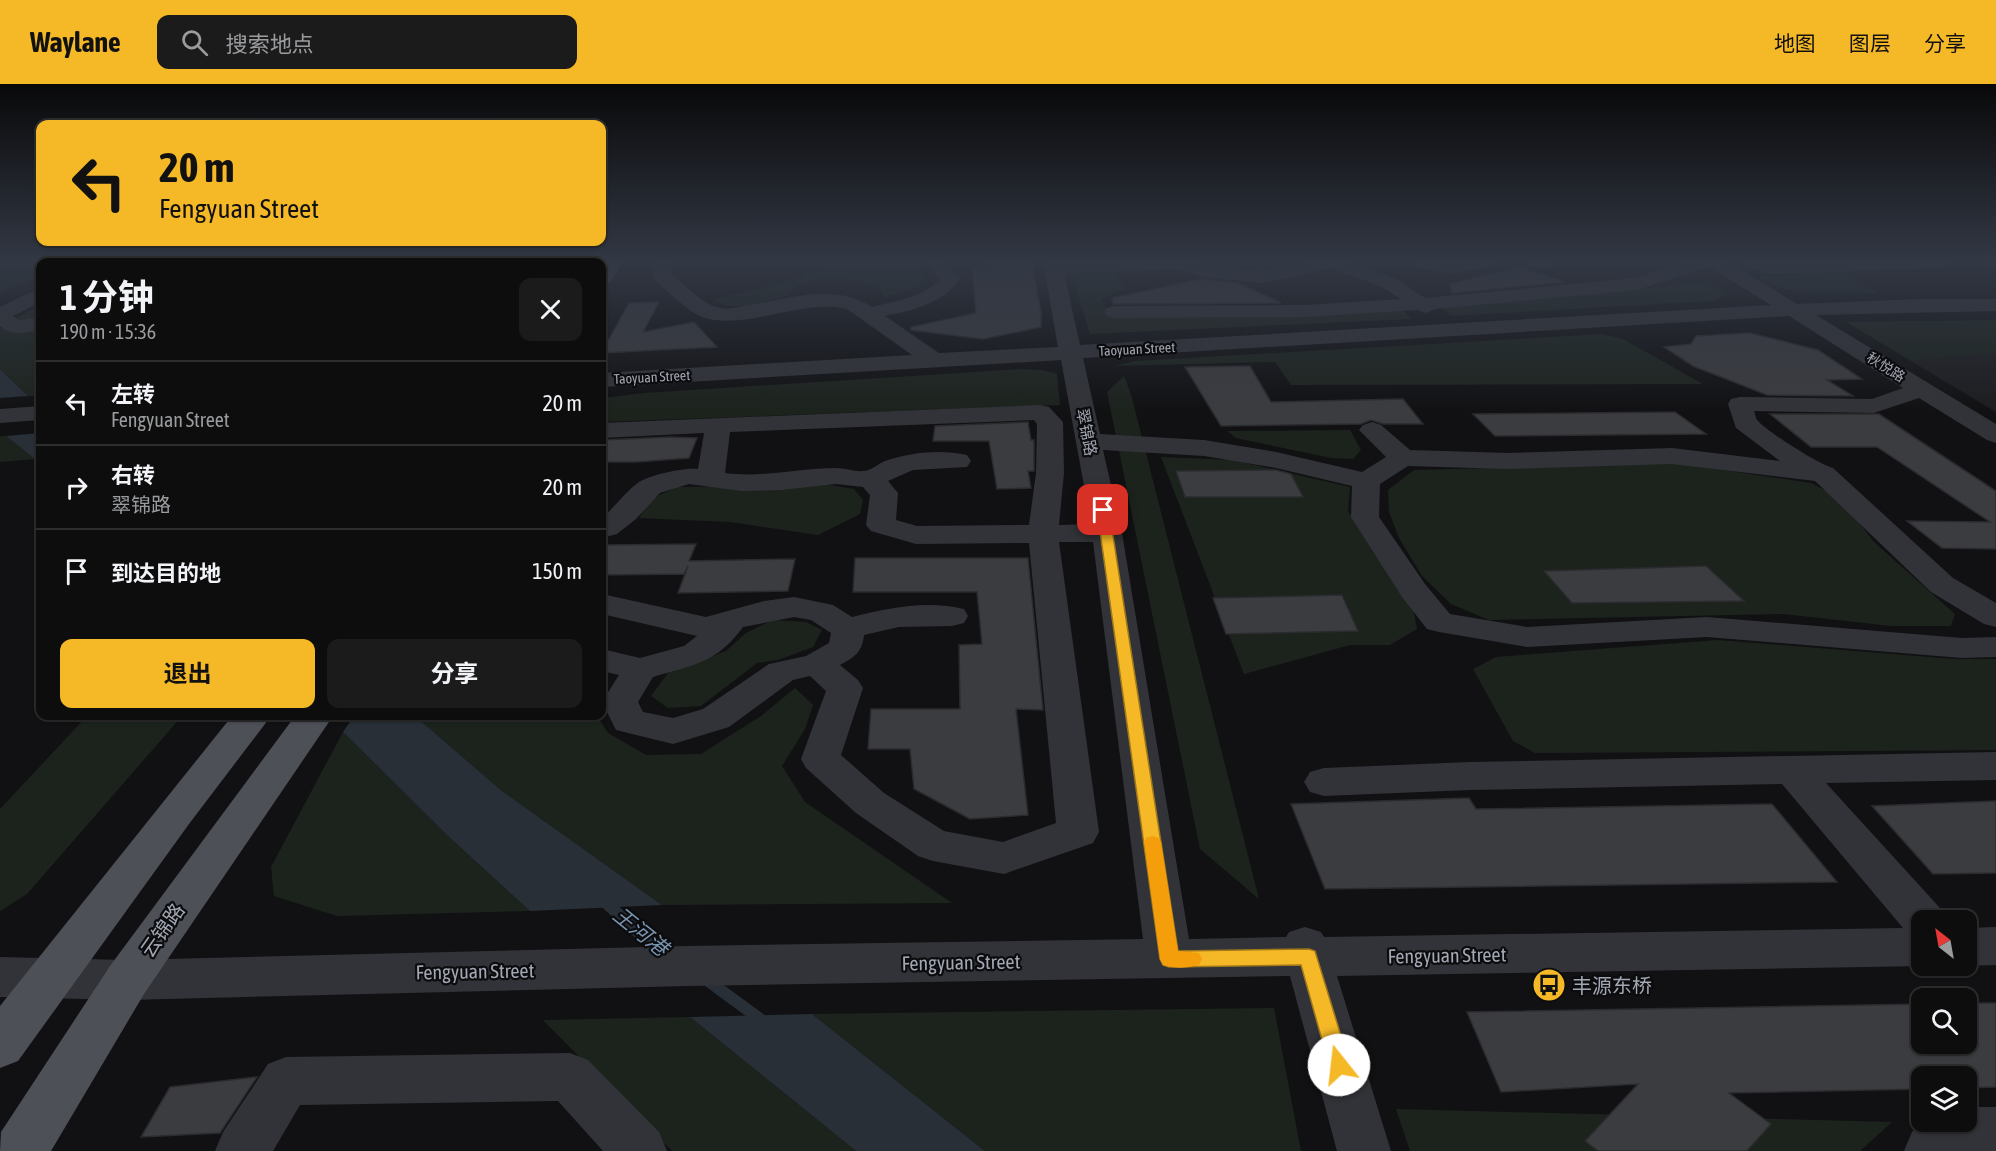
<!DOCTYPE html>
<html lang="zh">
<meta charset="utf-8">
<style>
body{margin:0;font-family:"Asap Condensed","Noto Sans SC",sans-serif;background:#1b1b1c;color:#f1f3f6;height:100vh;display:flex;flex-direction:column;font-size:22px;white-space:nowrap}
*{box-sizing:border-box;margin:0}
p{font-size:20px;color:#9a9c9e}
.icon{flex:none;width:33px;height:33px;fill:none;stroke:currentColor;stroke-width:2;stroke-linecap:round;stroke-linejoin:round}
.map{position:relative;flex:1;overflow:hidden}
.details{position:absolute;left:36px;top:174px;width:570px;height:462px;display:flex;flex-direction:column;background:#0d0d0e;border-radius:12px;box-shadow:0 2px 4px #0004,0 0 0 2px #2d2d2e}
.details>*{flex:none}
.guide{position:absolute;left:36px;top:36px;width:570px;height:126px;border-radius:12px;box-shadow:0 2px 4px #0004,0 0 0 2px #2d2d2e;background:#f5b827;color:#111;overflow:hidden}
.needle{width:39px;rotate:329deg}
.buttons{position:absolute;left:1911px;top:826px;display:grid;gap:12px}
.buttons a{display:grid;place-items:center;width:66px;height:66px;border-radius:12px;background:#0d0d0e;box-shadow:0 2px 4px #0004,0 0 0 2px #2d2d2e;font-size:30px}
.pin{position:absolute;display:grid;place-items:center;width:51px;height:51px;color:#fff;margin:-26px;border-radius:12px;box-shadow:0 3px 9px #0006}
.me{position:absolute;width:66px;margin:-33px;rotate:344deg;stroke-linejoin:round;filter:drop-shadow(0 0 4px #0008)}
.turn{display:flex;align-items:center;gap:21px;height:126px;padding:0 24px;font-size:27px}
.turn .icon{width:78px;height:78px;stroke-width:2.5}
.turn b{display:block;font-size:42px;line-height:51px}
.round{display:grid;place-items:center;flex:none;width:63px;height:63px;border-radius:12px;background:#1b1b1c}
.overview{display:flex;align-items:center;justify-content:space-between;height:102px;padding:0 24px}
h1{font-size:36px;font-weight:700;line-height:45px}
.cta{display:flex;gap:12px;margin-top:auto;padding:12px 24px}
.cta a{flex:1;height:69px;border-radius:12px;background:#f5b827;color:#111;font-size:24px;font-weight:700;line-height:69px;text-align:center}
.cta a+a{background:#1b1b1c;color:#f1f3f6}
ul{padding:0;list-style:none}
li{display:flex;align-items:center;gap:18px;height:84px;padding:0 24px;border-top:2px solid #2d2d2e}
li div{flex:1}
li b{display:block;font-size:22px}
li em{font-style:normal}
header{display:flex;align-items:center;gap:36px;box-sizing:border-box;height:84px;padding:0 30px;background:#f5b827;color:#111}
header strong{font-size:28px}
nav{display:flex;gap:33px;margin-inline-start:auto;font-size:21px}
.search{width:420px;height:54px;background:#1b1b1c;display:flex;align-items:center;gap:15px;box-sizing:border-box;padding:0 21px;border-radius:12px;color:#9a9c9e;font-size:22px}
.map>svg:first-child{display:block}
.built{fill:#1d1d20}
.green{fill:#1c231d}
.water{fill:#282f37}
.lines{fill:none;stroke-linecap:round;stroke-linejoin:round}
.stream{stroke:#282f37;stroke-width:12}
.building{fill:#3b3c40;stroke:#2b2b2f;stroke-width:1.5}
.minor{fill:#323338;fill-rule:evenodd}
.major{fill:#4e5057;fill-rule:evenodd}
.route{fill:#f5b827;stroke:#9f7819;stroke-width:1.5}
.slow{fill:#f59e0b}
.labels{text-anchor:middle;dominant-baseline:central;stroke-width:4.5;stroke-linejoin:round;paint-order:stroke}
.far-street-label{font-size:14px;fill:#a2a7b4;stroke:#0c0c0e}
.street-label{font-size:16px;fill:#a2a7b4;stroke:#0c0c0e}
.near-street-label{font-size:20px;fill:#a2a7b4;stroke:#0c0c0e}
.near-poi-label{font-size:20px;fill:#a2a7b4;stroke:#0c0c0e;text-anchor:start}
.near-water-label{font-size:21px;font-style:italic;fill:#7894b0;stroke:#0c0c0e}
</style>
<header>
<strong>Waylane</strong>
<div class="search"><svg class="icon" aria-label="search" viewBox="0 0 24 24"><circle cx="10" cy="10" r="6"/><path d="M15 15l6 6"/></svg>搜索地点</div>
<nav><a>地图</a><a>图层</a><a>分享</a></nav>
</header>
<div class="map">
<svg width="1996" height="1067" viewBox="0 0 1996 1067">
<rect width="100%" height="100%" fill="#111113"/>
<!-- built -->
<path class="built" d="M1996,269V328L1911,277L1986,269Z"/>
<!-- green -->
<path class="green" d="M36,178H66H40V191L0,211V183Z
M872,178H906L923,190L924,197L918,203L884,213L878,202L858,197L828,194L796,202L786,212L748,222H726L712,216L806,193L804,188Z
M1196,178H1292L1299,181C1265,187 1228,194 1196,178Z
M1115,187L1124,205L1102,215L1110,233L1404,227L1412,235L1090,250L1071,189Z
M1837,187L1878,209L1799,208L1781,204L1758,193Z
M1709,198L1728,210L1712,217L1451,232L1441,223Z
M40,221V312H28L0,285V244Z
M1996,236V269L1911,277L1846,238Z
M1602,250L1623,255L1703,300L1291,301L1275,278L1114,282L1135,277Z
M1020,285L1043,286L1057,290L1060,321L602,338V314L644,309Z
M1124,292L1131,310L1259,815L1200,765L1107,308Z
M1350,346L1361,366L1353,375L1331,374L1236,354L1227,347Z
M0,352H6L36,375L0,378Z
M1161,373L1233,376L1350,403L1348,427L1414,529L1417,545L1390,561H1350L1244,590Z
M1676,379L1811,399L1840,414L1874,458L1955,530L1951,542H1891L1784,530L1489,536L1451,520L1422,492L1399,454L1389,428L1388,406L1414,386Z
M830,401L854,405L863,416L860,430L818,451L730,438L639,434L651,415L677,403Z
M773,536L806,538L822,546L813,563L778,576L757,579L701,622L668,624L651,612L668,589L726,567L746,549Z
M1718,556L1954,575H1996V666L1535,669L1513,657L1473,585L1496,573Z
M795,604L813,621L805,645L782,682L805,718L952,819L662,821L502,707L415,632H597L608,649L646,671L701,670L761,632Z
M87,632H182L27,810L0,827V725Z
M343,648L449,753L530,827L337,832L274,812L271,783Z
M1274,924L1301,1067H985L812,930Z
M690,933L856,1067H672L543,936Z
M1396,1025L1892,1038L1860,1067H1410Z"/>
<!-- water -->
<path class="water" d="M0,285L28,312L0,314Z
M40,349V379L6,352Z
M354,632H415L502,707L662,821L530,827L449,753L343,648Z
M812,930L985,1067H856L690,933Z"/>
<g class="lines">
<!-- stream -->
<path class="stream" d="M603,816L639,849L667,868
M707,896L764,938"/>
</g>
<!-- building -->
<path class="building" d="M991,178H1032L1041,229V243L983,255L911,246V243L976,229L972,182Z
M1519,183L1565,198L1452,209L1450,200Z
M1201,195L1238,199L1281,219L1113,220L1112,214Z
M659,218L643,248L694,238L717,263L602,269L606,255H609L629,219Z
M1750,249L1818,266L1862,295L1827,296L1853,312L1767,311L1693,282L1664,263L1691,260L1696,252Z
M1250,282L1271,318L1403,315L1423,340H1383L1371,336L1361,340L1221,342L1185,283Z
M1675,328L1706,350L1495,352L1473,330Z
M1770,330H1879L1996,407V465L1942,464L1907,437L1990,438L1877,363H1811Z
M1028,338L1031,356H1034V387H1028L1031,404L997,405L989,357H933L935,342Z
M671,353L697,354L689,374L637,378H602V356Z
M1276,386L1291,390L1303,413H1185L1176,387Z
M696,460L689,477L795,475L788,507L678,509L688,482L684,490L602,491V461Z
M855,474H1028L1043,626L1016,625L1028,731L970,735L914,705L910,665H868L871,625H960L959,561L982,560L977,508H853Z
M1706,482L1744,517L1572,519L1544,487Z
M1342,511L1358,547L1226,550L1213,514Z
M1469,714L1476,725L1772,720L1837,798L1325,805L1291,720Z
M1996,717V789L1933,790L1872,722Z
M1966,919H1996V1003L1966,1004V993H1922V1005L1729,1009L1771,1040L1747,1067H1598L1585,1057L1638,1000L1501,1008L1467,928L1922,920V960H1966Z
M257,993L220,1049L141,1053L170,1003Z"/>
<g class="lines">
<!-- minor -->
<path class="minor" d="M653,178H671L672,191C684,200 699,216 713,222C725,227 738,223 750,221C788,214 837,199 872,223C895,217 923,214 940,195L926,178H947L960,195C942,220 913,226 885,232L939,269L1058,263L1043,178H1193L1209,182L1263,187L1307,178H1351L1396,195L1425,214L1635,194L1686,178H1728L1797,220L1919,215H1996V227L1816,231L1996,340V359L1987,356L1919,314L1874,329L1754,327C1755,329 1756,335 1757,336C1766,347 1820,381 1833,384L1953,494L1996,519V543L1984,540L1931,508L1815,397L1672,380L1507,385L1408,382L1380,400L1379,433L1425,500L1450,530L1527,543L1707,533L1962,554L1996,553V573L1962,574L1707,553L1527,563L1439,548L1427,545L1402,513L1351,433L1352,402L1276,384L1204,372L1103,366L1122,449L1189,855L1286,853L1289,848L1305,843L1321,848L1324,853L1903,844L1782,700L1470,706L1324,712L1310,708L1304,698L1310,688L1324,684L1470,678L1996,668V696L1826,699L1940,824L1947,837H1922V882L1337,892L1391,1067H1337L1290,892L687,902L127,916L0,913V873L127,876L687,862L1143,855L1093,458H1059L1099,748L1093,759L1004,790L933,777L918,772L856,729L806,684L801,675L826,607L810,592L793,596L729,643L673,660L616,646L602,618L619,591L602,587V565L640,574L684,562L697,552L602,530V510L706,533L764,517L794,513L833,521L852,533C888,524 927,516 964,525L968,532L964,539L952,542L899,543L864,551C862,568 855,573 840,581L858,596L863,604L841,671L884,709L944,747L1003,758L1056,739L1029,459L916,460L871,447L866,441L870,411L863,403L836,400L781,406L741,407L689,400L660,409L636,435L617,450L602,454V434C615,423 625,408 639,398C650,391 685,383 698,385L704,349L602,354V339L1040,321L1049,323L1063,338L1064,389L1059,441L1091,440L1061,276L602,303V289L912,271L847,225C800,214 742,249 700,232C685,225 669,208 656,197L653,193ZM1710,183L1771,221L1080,261L1064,189L1178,186L1208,194L1263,199L1333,184L1382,203L1401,215L1305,221L1114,222L1107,224L1104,228L1107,232L1114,234L1305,233L1417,226L1426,229L1435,225L1637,206ZM1789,232L1903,304L1872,315L1740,313L1731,315L1728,320L1736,344L1780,377L1672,364L1507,369L1410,366L1381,341L1372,338L1363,341L1359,346L1386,373L1362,388L1276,368L1204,356L1100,350L1083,274ZM1034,336L1037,340L1036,389L1029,441L917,442L896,436L898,409L888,397L913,386L967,383L971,377L967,371C942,365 910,368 885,377C878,380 870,387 864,387C855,388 845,384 836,384C798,384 763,394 725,389L730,348ZM794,533L811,536L831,549L829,559L806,572L769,580L703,625L673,634L643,628L638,618L653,593C693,581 717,579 743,543Z
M1413,178H1494L1492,182L1449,190L1415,182Z
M1526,178H1558L1556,182C1546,184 1538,184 1528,182Z
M1742,178H1952L1950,182L1943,184L1778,190C1766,189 1750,187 1742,178Z
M40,204V218L13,232L18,236L40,234V246C26,248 11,253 0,242V223Z
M40,322V336L0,339V325Z
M1996,843V881L1966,882H1965L1966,844Z
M570,969L588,976L659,1048L667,1067H603L558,1017L300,1021L273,1067H215L223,1048L268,980L286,973Z
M1966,1023H1996V1067H1904L1912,1048L1922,1038H1966Z"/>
<!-- major -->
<path class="major" d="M604,178H623L609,199L602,201V182Z
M232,632H271L189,740L18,977L0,984V922Z
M295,632H333L144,910L51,1067H0L1,1048L110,882Z"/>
</g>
<!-- sky -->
<linearGradient id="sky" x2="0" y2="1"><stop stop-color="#09090a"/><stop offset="0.54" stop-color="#323844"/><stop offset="1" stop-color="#323844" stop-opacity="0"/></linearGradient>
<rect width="1996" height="328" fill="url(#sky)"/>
<!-- route -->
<path class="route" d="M1103,422L1109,426L1178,867L1309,865L1315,867L1350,981L1347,988L1339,991L1332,988L1329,981L1301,881L1169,883L1163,881L1160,875L1097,426Z"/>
<!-- slow -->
<path class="slow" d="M1152,752L1159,754L1161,758L1178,867L1199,869L1202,875L1199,881C1188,884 1174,885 1163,881L1160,875L1144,758L1146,754Z"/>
<!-- icons -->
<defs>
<g id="bus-disc" transform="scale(1.725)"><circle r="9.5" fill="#f5b827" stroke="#0c0c0e"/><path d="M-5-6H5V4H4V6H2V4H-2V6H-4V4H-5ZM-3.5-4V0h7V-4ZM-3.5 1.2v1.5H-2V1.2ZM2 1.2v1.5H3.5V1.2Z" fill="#111"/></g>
</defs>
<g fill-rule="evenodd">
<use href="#bus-disc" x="1549" y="901"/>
</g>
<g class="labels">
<!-- far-street labels -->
<g class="far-street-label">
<text transform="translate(1137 265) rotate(-3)">Taoyuan Street</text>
<text transform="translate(1886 283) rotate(32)">秋悦路</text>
<text transform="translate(652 293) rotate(-3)">Taoyuan Street</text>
</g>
<!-- street labels -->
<g class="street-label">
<text transform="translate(1087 348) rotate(79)">翠锦路</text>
</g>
<!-- near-street labels -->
<g class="near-street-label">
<text transform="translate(162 846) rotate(-55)">云锦路</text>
<text transform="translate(1447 871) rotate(-1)">Fengyuan Street</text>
<text transform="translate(961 878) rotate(-1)">Fengyuan Street</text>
<text transform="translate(475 887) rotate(-1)">Fengyuan Street</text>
</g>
<!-- near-poi labels -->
<g class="near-poi-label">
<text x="1572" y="901">丰源东桥</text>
</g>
<!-- near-water labels -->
<g class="near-water-label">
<text transform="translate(641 847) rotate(39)">王河港</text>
</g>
</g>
</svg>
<div class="buttons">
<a><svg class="needle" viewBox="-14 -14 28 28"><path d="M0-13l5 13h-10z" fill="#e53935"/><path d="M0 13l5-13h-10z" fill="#9a9c9e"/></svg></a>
<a><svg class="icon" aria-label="search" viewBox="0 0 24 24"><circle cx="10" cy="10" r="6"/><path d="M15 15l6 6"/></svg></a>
<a><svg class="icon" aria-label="layers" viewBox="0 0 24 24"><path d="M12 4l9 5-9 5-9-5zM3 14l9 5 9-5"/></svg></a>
</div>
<div class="pin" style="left:1103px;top:426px;background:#d93025"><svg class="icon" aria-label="arrive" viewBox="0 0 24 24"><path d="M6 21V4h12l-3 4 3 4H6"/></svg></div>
<svg class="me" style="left:1339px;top:981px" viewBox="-20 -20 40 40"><circle r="19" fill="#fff"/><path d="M0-13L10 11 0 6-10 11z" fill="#f5b827"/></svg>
<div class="guide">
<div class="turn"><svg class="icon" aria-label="left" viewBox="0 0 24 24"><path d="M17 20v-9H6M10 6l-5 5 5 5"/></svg><div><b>20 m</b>Fengyuan Street</div></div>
</div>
<section class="details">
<div class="overview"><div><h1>1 分钟</h1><p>190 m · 15:36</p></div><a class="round"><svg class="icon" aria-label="close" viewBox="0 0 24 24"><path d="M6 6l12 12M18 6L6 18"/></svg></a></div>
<ul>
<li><svg class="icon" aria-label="left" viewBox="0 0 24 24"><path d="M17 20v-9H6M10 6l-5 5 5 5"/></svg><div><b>左转</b><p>Fengyuan Street</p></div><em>20 m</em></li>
<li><svg class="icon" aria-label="right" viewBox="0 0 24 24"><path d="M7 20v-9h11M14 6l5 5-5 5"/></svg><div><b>右转</b><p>翠锦路</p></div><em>20 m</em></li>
<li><svg class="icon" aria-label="arrive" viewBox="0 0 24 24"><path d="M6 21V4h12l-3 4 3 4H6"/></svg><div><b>到达目的地</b></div><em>150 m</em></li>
</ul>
<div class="cta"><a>退出</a><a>分享</a></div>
</section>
</div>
